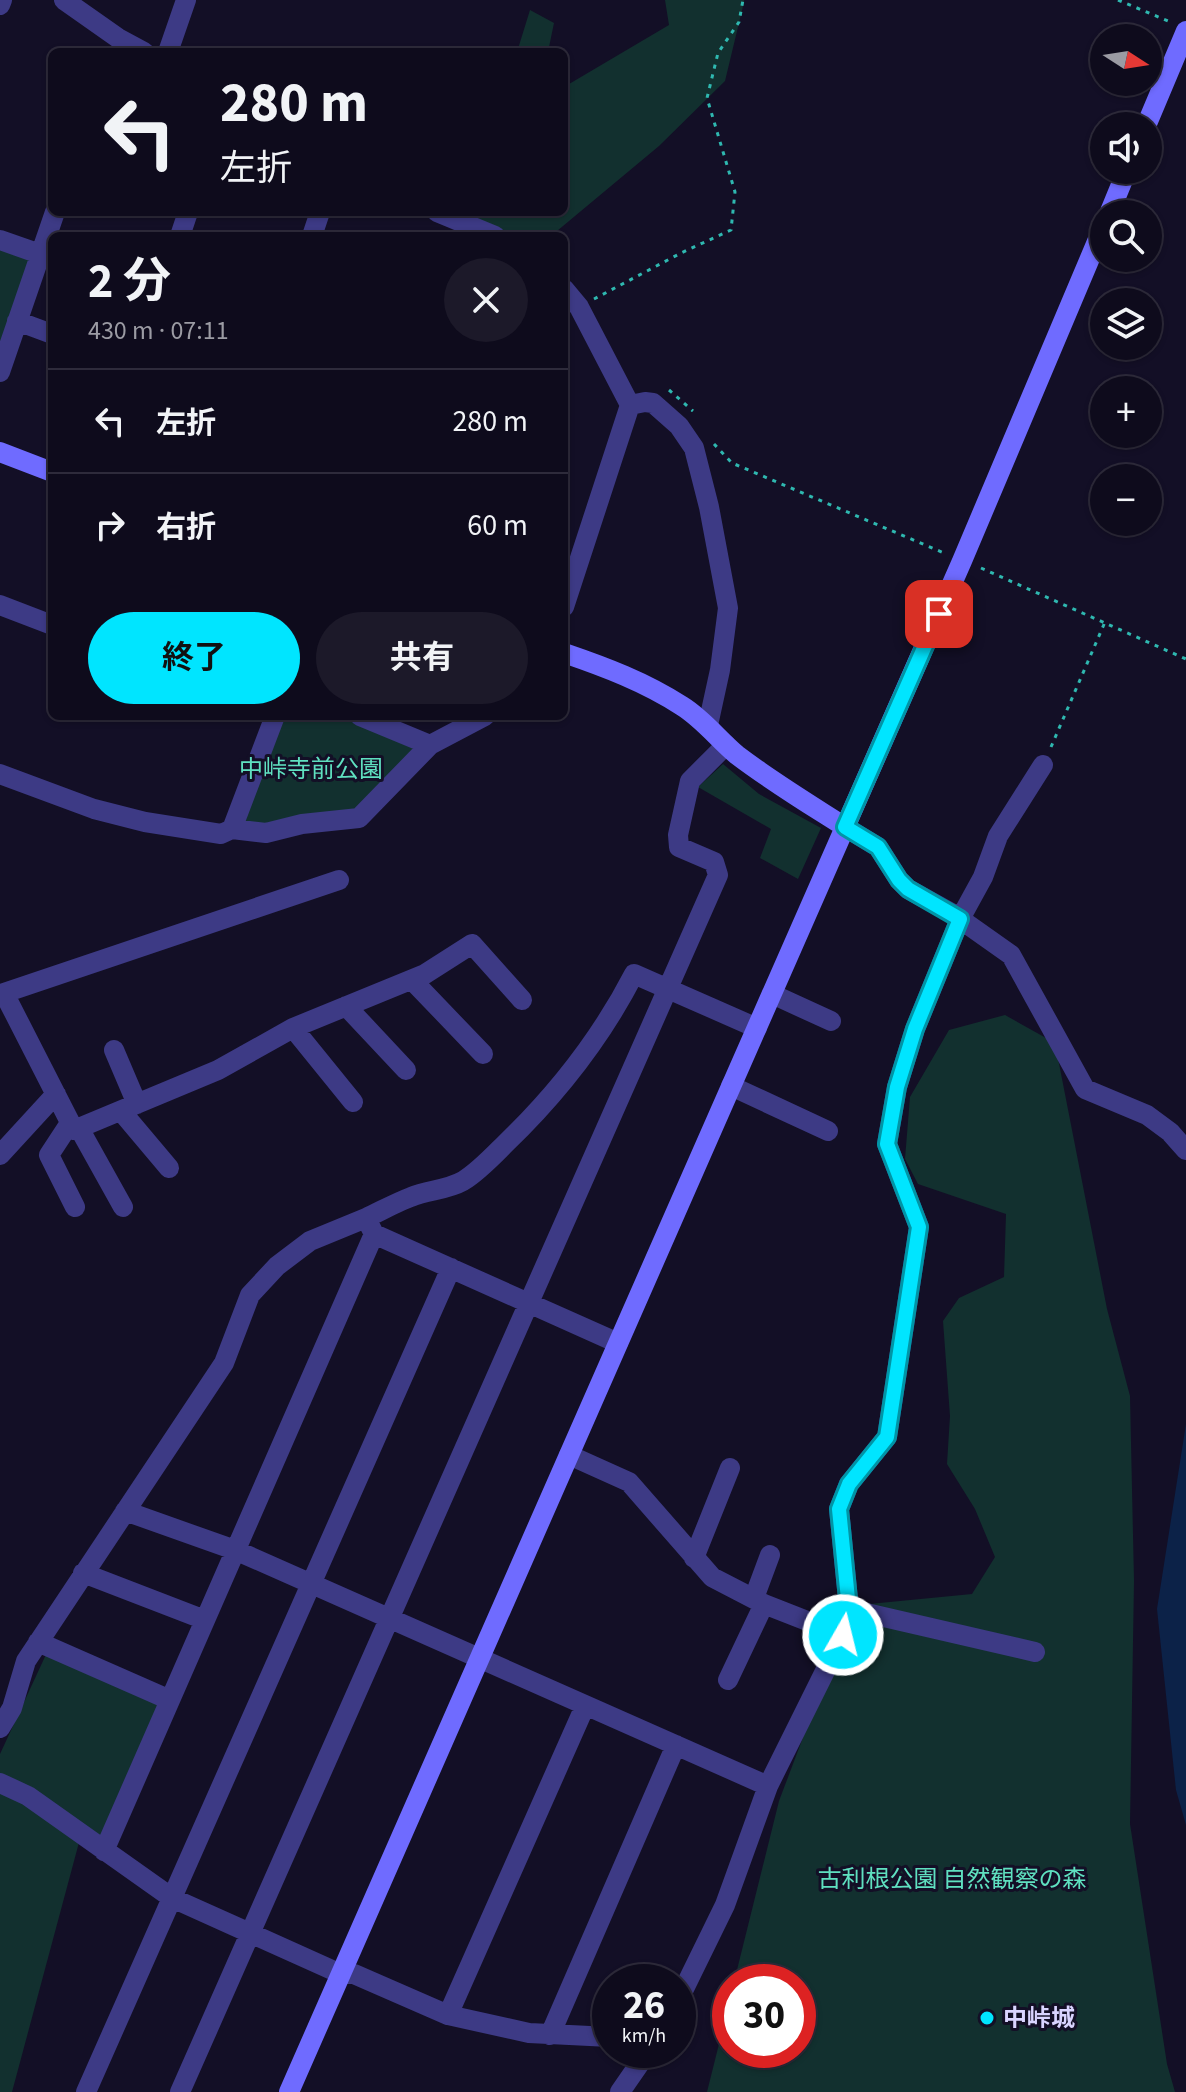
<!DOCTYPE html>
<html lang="ja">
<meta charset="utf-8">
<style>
body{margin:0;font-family:"Source Sans 3","Noto Sans JP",sans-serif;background:#1c1929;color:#f1f3f6;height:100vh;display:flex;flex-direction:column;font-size:30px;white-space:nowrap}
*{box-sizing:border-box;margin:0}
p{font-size:26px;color:#9b9ba3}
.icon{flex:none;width:44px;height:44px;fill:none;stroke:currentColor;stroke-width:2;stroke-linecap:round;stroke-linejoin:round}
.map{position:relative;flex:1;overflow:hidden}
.side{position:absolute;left:48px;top:232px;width:520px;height:488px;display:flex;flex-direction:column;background:#0e0b1c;border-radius:12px;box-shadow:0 2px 6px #0004,0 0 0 2px #2e2b3b}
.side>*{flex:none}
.guide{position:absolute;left:48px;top:48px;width:520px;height:168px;border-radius:12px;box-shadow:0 2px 6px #0004,0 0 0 2px #2e2b3b;background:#0e0b1c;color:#f1f3f6;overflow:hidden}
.needle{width:52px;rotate:102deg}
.buttons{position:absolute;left:1090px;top:24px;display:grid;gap:16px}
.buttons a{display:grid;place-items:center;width:72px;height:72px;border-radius:50%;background:#0e0b1c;box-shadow:0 2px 6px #0004,0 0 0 2px #2e2b3b;font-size:40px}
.speed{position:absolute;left:592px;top:1964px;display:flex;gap:16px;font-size:40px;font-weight:700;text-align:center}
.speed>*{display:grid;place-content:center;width:104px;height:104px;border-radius:50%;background:#0e0b1c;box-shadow:0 2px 6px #0004,0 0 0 2px #2e2b3b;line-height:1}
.speed small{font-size:20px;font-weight:400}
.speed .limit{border:12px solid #d22;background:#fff;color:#111}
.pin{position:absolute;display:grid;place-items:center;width:68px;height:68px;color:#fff;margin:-34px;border-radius:16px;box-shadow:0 4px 12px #0006}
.me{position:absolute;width:88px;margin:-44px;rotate:8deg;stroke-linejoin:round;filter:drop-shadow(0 0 6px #0008)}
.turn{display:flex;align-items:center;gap:28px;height:168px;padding:0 40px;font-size:36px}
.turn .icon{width:104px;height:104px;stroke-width:2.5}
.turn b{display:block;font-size:56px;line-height:68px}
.round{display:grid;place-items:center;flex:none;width:84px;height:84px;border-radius:42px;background:#1c1929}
.summary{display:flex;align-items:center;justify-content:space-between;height:136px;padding:0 40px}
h1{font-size:48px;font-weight:700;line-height:60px}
.button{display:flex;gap:16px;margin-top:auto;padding:16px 40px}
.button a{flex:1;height:92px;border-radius:48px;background:#00e5ff;color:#111;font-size:32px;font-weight:700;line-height:92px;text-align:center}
.button a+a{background:#1c1929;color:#f1f3f6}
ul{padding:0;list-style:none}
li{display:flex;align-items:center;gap:24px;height:104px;padding:0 40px;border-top:2px solid #2e2b3b}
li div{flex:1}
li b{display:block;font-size:30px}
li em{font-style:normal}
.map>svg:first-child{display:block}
.green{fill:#12302f}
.water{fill:#0c2248}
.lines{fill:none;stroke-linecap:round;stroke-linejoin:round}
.path{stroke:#2fb8b0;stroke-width:3;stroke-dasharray:4 6;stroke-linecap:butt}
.street{stroke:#3d3a85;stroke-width:20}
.secondary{stroke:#6f6bff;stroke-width:20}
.route-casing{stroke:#0095a6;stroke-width:20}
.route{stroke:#00e5ff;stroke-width:14}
.poi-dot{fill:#00e5ff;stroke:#130f26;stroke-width:3}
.labels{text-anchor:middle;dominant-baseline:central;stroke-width:6;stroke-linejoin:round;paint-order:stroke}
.park-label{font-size:24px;fill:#5fe0c0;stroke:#130f26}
.poi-label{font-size:24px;font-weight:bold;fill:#d9d4ff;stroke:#130f26;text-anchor:start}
</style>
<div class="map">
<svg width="1186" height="2092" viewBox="0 0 1186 2092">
<rect width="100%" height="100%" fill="#130f26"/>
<!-- green -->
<path class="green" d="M665,0H744V2L725,81L659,146L551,236H504L451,212H564V87L669,25Z
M530,10L554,23L548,52H517Z
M0,240L40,254L0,372Z
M275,716H360L430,745L359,818L232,829Z
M723,764L759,794L821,828L798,879L760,858L771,829L698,787Z
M1005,1015L1055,1043L1107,1309L1130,1396L1134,1581L1130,1824L1167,2064L1175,2092H707L730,2000V2050H798V1982H734L779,1801L810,1719L859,1605L972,1594L995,1557L975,1509L947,1464L950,1416L943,1321L959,1298L1004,1277L1006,1214L918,1184L905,1159L910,1097L949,1030Z
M49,1648L170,1700L104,1851L81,1835L12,2092H0V1754Z"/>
<!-- water -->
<path class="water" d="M1186,1424V1825L1176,1790L1157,1609Z"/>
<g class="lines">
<!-- path -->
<path class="path" d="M1118,0L1168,21
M594,299L681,253L731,230L735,192L707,98L718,53L739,22L743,0
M669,390L693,411
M714,444L732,463L944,553
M981,568L1186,659
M1051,747L1105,622"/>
<!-- street -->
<path class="street" d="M64,0L118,38L144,52
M0,5L2,0
M168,52L186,0
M437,212L495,236
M180,236L188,212
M312,236L320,212
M0,240L40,254
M564,289L579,307L630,405
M17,321L52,334
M0,372L55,212
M0,605L52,625
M564,607L630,405L645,402L653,403L679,426L694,448L709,507L728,608L720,670L708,725
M360,716L430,745L485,716
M0,774L94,809L145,822L221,834L232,829L275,716
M845,827L878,847L899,880L908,889L953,914L1011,955L1085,1089L1147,1115L1170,1132L1186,1150
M232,829L266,833L302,824L359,818L430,745
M412,980L483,1054
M4,993L339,880
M0,994L4,993L74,1130L218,1070L293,1028L425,974L472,944L522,1000
M772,994L831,1021
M346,1006L406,1070
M293,1028L353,1102
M114,1050L137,1104
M731,1086L828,1131
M121,1111L169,1168
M70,1123L49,1155L75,1207
M79,1128L123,1207
M0,1155L56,1094
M366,1218C381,1211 395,1203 411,1197C428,1190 447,1190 463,1181C478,1172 492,1157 505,1144C556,1095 601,1038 634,974L757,1028
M569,1455L629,1482L712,1577L764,1604L843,1635
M125,1511L235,1550L768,1786
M694,1558L730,1468
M83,1573L205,1620
M754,1598L770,1555
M849,1609L1035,1652
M38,1642L170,1700
M728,1680L764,1604
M0,1728L12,1708L26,1661L224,1363L250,1295L277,1266L310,1241L366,1218L374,1234
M0,1783L28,1796L172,1898L341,1974H354L448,2015L529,2033L610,2037
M104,1851L374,1234L618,1343
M678,2001L725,1905L768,1786L843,1635L849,1609L839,1509L849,1484L887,1437L919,1227L887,1144L897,1087L915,1029L960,919L983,877L998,836L1043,765
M448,2015L585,1706
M550,2035L676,1745
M86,2092L451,1268
M180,2092L718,875L714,862L679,847L678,835L690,781L726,745
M620,2092L649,2050"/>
<!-- secondary -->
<path class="secondary" d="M1146,126L1186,31
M1109,214L1127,170
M0,452L52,472
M564,653C605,667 645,682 682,706C703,719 718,739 737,755C771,781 809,804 845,827
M289,2092L962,561L1104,225"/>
</g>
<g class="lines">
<!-- route casing -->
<g class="route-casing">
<path id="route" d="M843,1635L849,1609L839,1509L849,1484L887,1437L919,1227L887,1144L897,1087L915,1029L960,919L908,889L899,880L878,847L845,827L939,614"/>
</g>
<!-- route -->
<use href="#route" class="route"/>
</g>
<!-- markers -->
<circle class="poi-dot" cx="987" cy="2018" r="8"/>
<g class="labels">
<!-- park labels -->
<g class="park-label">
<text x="311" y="769">中峠寺前公園</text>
<text x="952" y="1879">古利根公園 自然観察の森</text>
</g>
<!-- poi labels -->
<g class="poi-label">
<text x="1003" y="2018">中峠城</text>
</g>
</g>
</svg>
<div class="buttons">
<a><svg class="needle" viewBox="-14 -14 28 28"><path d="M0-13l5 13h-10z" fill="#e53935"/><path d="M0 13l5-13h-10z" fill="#9b9ba3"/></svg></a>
<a><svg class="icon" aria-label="sound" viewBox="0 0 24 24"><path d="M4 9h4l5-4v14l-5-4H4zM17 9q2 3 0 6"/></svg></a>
<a><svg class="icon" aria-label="search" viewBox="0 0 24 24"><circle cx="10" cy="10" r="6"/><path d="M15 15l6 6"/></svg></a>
<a><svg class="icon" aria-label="layers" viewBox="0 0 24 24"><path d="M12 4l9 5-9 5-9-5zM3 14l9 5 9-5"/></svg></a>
<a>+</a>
<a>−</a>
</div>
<div class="speed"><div>26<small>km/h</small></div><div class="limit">30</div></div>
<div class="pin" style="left:939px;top:614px;background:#d93025"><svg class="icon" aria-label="arrive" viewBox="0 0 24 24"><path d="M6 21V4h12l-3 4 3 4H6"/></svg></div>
<svg class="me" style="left:843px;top:1635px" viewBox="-20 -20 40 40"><circle r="17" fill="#00e5ff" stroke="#fff" stroke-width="3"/><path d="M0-11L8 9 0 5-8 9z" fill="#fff"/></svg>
<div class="guide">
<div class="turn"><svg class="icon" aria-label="left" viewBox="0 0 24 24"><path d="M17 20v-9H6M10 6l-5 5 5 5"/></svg><div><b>280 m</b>左折</div></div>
</div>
<section class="side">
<div class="summary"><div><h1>2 分</h1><p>430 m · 07:11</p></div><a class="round"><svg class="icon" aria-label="close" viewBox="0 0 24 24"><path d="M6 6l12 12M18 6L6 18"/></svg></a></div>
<ul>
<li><svg class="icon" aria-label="left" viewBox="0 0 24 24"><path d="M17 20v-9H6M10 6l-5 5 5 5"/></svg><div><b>左折</b></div><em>280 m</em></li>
<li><svg class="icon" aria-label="right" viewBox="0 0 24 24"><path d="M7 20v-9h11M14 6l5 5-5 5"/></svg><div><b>右折</b></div><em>60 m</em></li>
</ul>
<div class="button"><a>終了</a><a>共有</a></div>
</section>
</div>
